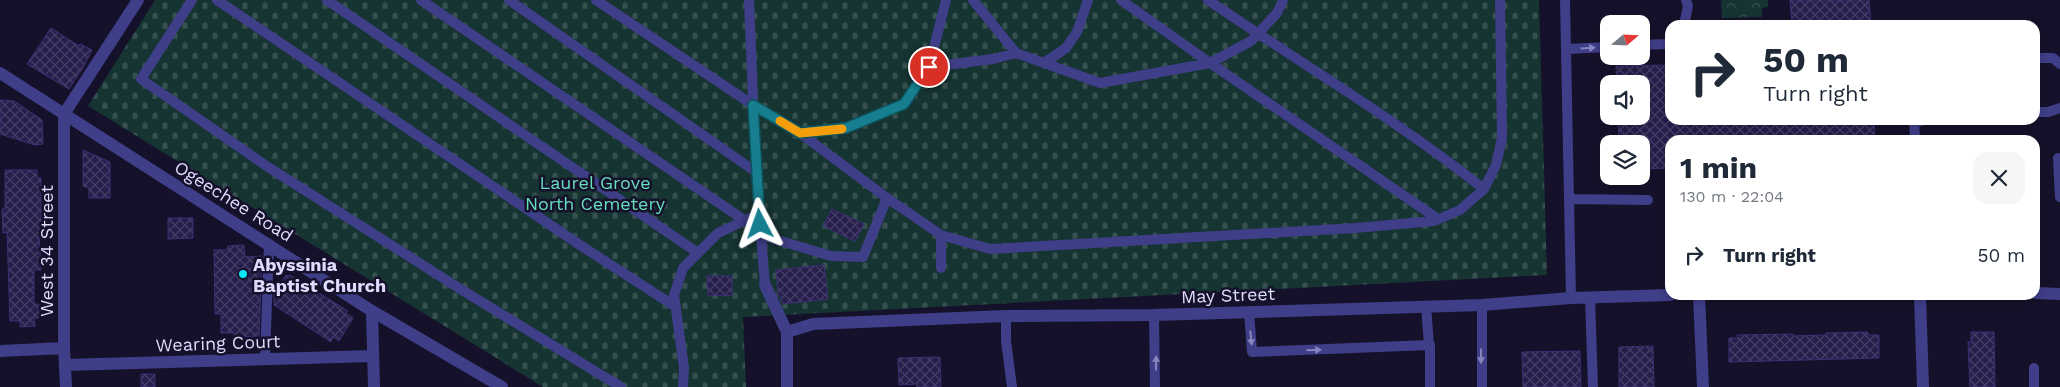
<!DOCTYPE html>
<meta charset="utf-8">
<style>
body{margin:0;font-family:"Work Sans",sans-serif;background:#f6f6f7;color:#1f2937;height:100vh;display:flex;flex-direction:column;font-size:19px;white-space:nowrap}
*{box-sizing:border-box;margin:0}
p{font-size:16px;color:#747a83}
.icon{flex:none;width:28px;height:28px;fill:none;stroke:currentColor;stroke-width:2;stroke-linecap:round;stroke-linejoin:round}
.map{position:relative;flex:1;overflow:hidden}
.details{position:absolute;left:1665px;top:135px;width:375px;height:165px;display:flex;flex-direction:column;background:#fff;border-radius:15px;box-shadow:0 2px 8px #0003}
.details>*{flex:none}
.hud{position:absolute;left:1665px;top:20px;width:375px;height:105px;border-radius:15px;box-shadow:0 2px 8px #0003;background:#fff;color:#1f2937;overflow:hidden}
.needle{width:32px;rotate:71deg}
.tools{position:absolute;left:1600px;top:15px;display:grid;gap:10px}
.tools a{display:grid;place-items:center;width:50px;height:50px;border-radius:10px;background:#fff;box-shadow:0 2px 8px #0003;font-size:25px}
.pin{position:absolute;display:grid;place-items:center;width:42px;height:42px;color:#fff;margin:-21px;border:2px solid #fff;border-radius:50%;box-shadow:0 1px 5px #0007}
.me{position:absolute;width:55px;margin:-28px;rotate:356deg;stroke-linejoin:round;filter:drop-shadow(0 0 4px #0008)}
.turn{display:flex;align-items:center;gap:18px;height:105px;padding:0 15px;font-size:22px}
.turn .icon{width:65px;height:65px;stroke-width:2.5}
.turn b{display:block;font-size:35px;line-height:42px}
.round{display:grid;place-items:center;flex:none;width:52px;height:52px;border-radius:15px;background:#f6f6f7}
.overview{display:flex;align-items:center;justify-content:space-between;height:85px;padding:0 15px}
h1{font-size:30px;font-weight:700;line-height:38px}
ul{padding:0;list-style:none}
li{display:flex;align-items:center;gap:15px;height:70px;padding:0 15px}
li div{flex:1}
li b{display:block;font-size:19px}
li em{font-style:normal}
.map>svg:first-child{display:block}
.forest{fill:url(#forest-crowns)}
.cemetery{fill:url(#cemetery-stones)}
.building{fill:url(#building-cross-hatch);stroke:#3d3076}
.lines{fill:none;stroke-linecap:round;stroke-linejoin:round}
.service{stroke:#3f3e88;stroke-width:10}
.pedestrian{stroke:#3f3e88;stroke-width:12}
.minor{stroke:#3f3e88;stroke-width:12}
.tertiary{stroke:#3f3e88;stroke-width:12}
.oneway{fill:#8785bd}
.route-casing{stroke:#0e525c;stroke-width:12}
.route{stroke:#167e8e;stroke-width:9}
.slow{stroke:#f59e0b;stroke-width:9}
.poi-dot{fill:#0ce6f9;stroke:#15112a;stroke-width:2}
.labels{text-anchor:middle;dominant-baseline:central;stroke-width:5;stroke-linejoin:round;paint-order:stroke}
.park-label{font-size:18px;fill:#67debe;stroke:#15112a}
.street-label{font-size:18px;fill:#dfdbfe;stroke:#15112a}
.poi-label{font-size:18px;font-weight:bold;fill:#dfdbfe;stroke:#15112a;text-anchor:start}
</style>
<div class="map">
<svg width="2060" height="387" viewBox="0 0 2060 387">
<defs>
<pattern id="forest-crowns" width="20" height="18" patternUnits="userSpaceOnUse" patternTransform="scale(1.25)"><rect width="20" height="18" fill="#153432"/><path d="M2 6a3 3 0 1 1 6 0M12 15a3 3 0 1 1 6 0" fill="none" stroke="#375151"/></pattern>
<pattern id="cemetery-stones" width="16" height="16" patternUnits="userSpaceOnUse" patternTransform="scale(1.25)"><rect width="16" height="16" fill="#153432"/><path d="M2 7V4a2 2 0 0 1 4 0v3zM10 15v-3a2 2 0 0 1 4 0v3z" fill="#375151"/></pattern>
<pattern id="building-cross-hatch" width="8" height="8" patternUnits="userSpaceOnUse" patternTransform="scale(1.25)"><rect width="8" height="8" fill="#261e4b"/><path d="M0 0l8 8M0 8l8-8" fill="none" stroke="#453e66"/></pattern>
</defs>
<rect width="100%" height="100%" fill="#15112a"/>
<!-- forest -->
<path class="forest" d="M1721,0H1768V7L1762,8V17L1722,18Z"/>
<!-- cemetery -->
<path class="cemetery" d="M155,0H1539L1547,275L743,317L746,387H543L88,106Z"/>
<!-- building -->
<path class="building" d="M1790,0H1869L1871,24L1792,25Z
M51,28L79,46L80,44L92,50L84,66L69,89L27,64Z
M1670,65V120H1874L1875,140H1670V168L1641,169V144H1619L1618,116H1641V84H1617L1616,66Z
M0,100L14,101L42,120L43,144L35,145L0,134Z
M83,150L110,162V198H89V188L83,186Z
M5,170H37V178H41V219H43L44,235L39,236L41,270H34V304H39V318H34L35,326L20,327V321H10L7,232L3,233L2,209H5Z
M832,209L864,224L855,241L823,226Z
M168,218H193V238L168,239Z
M244,245L245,257L262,256L259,336L234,337V333H221V314H215L214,250H227L228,246Z
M824,265L828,299L783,304L778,294L776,270Z
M286,275L288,276L290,275L348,311L346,313L353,318L339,341L333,337L331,342L274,305V294Z
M707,276H732V295L708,296Z
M1868,332V335H1879V358L1729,362V338H1738L1737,335L1793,334V336L1826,335V333Z
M1971,332H1994L1995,387H1970L1968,342H1971Z
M1653,346L1654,387H1619V347Z
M1580,351L1581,387H1523L1522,352Z
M940,357L941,387H917L916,384L899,385L898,358Z
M141,374H155V387H141Z"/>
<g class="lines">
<!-- service -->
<path class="service" d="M192,0L141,79L268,167L462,290L621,387
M217,0L583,247L676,307
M327,0L698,253
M421,0L744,220
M509,0L756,172
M596,0L753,105L800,133L887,198L941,235L990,249L1355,228L1434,221L1460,210L1484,189L1496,165L1502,138L1500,0
M749,0L756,172L765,285
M1121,0L1210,63L1438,219
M1208,0C1300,63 1397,120 1484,189
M1565,0L1571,298
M1684,25L1688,6L1686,0
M1641,45L1666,44L1670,42
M1566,49L1609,47
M1016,53L1044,63L1066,48L1077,32L1088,0
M2035,58H2053L2060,64
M1044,63L1100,83L1210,63L1251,41L1277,13L1283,0
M929,67L993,59L1016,53L973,0
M2035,112H2048L2060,108
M1914,120L1915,140
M1914,123L1924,120
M800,133L846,128L904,104L929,67L946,0
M2058,158L2060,197
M1569,199L1648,200
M761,235L831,256L863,257L887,198
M941,235V268
M1590,298L1593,387
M1426,306L1429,345
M1249,311L1252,352L1430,345V387
M1154,315L1155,387
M1006,316V341L1012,387
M265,359L269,244
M2034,368V387
M683,387L684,368L674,295L683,268L718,233L750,218
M1482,387V305"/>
<!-- pedestrian -->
<path class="pedestrian" d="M1920,295L1923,387"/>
<!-- minor -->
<path class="minor" d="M765,285L787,332
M1699,295L1703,387
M372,311L374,387
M0,351L64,348
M65,365L373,356
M66,387L64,348V114L138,0"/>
<!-- tertiary -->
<path class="tertiary" d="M0,73L372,311L502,387
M2035,293L2060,294
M787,387V332L813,324L1006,316L1154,315L1482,305L1571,298L1670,295"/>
</g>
<!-- one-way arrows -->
<defs><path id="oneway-solid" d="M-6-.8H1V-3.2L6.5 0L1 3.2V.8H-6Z" transform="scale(1.25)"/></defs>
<g class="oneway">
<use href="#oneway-solid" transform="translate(1588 48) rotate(-3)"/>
<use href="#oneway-solid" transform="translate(1251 338) rotate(84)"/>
<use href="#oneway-solid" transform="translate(1314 350) rotate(-2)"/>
<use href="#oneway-solid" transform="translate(1481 356) rotate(90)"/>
<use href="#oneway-solid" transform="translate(1156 363) rotate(-89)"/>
</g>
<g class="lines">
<!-- route casing -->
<g class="route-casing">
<path id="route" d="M760,224L753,105L800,133L846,128L904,104L929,67"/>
</g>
<!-- route -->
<use href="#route" class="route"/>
<!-- slow -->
<path class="slow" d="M780,121L800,133L842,129"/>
</g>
<!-- markers -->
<circle class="poi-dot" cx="243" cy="274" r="5"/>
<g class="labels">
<!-- park labels -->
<g class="park-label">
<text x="595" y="182">Laurel Grove<tspan x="595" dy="21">North Cemetery</tspan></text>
</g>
<!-- street labels -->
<g class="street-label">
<text transform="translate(234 201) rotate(32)">Ogeechee Road</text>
<text transform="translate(46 251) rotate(-90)">West 34 Street</text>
<text transform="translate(1228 295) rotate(-2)">May Street</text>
<text transform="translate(218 343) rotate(-2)">Wearing Court</text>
</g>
<!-- poi labels -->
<g class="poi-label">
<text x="253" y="264">Abyssinia<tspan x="253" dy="21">Baptist Church</tspan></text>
</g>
</g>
</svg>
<div class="tools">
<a><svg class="needle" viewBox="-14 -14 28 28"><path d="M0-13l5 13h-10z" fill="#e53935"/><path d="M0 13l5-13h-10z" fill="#747a83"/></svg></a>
<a><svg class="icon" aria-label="sound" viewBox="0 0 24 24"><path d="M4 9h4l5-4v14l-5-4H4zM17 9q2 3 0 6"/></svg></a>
<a><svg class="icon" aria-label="layers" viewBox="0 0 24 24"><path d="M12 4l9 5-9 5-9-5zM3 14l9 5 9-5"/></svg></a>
</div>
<div class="pin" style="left:929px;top:67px;background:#d93025"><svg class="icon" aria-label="arrive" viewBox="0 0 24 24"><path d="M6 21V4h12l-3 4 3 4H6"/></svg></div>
<svg class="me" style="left:760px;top:224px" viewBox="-20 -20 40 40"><path d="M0-17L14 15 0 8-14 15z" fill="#167e8e" stroke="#fff" stroke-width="4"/></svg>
<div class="hud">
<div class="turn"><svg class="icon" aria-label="right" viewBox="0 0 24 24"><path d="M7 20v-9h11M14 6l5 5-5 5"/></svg><div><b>50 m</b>Turn right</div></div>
</div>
<section class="details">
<div class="overview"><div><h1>1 min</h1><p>130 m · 22:04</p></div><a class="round"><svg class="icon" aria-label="close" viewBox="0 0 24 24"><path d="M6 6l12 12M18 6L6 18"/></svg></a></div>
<ul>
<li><svg class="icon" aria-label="right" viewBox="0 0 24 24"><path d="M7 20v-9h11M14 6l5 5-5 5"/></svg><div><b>Turn right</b></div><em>50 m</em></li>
</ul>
</section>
</div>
